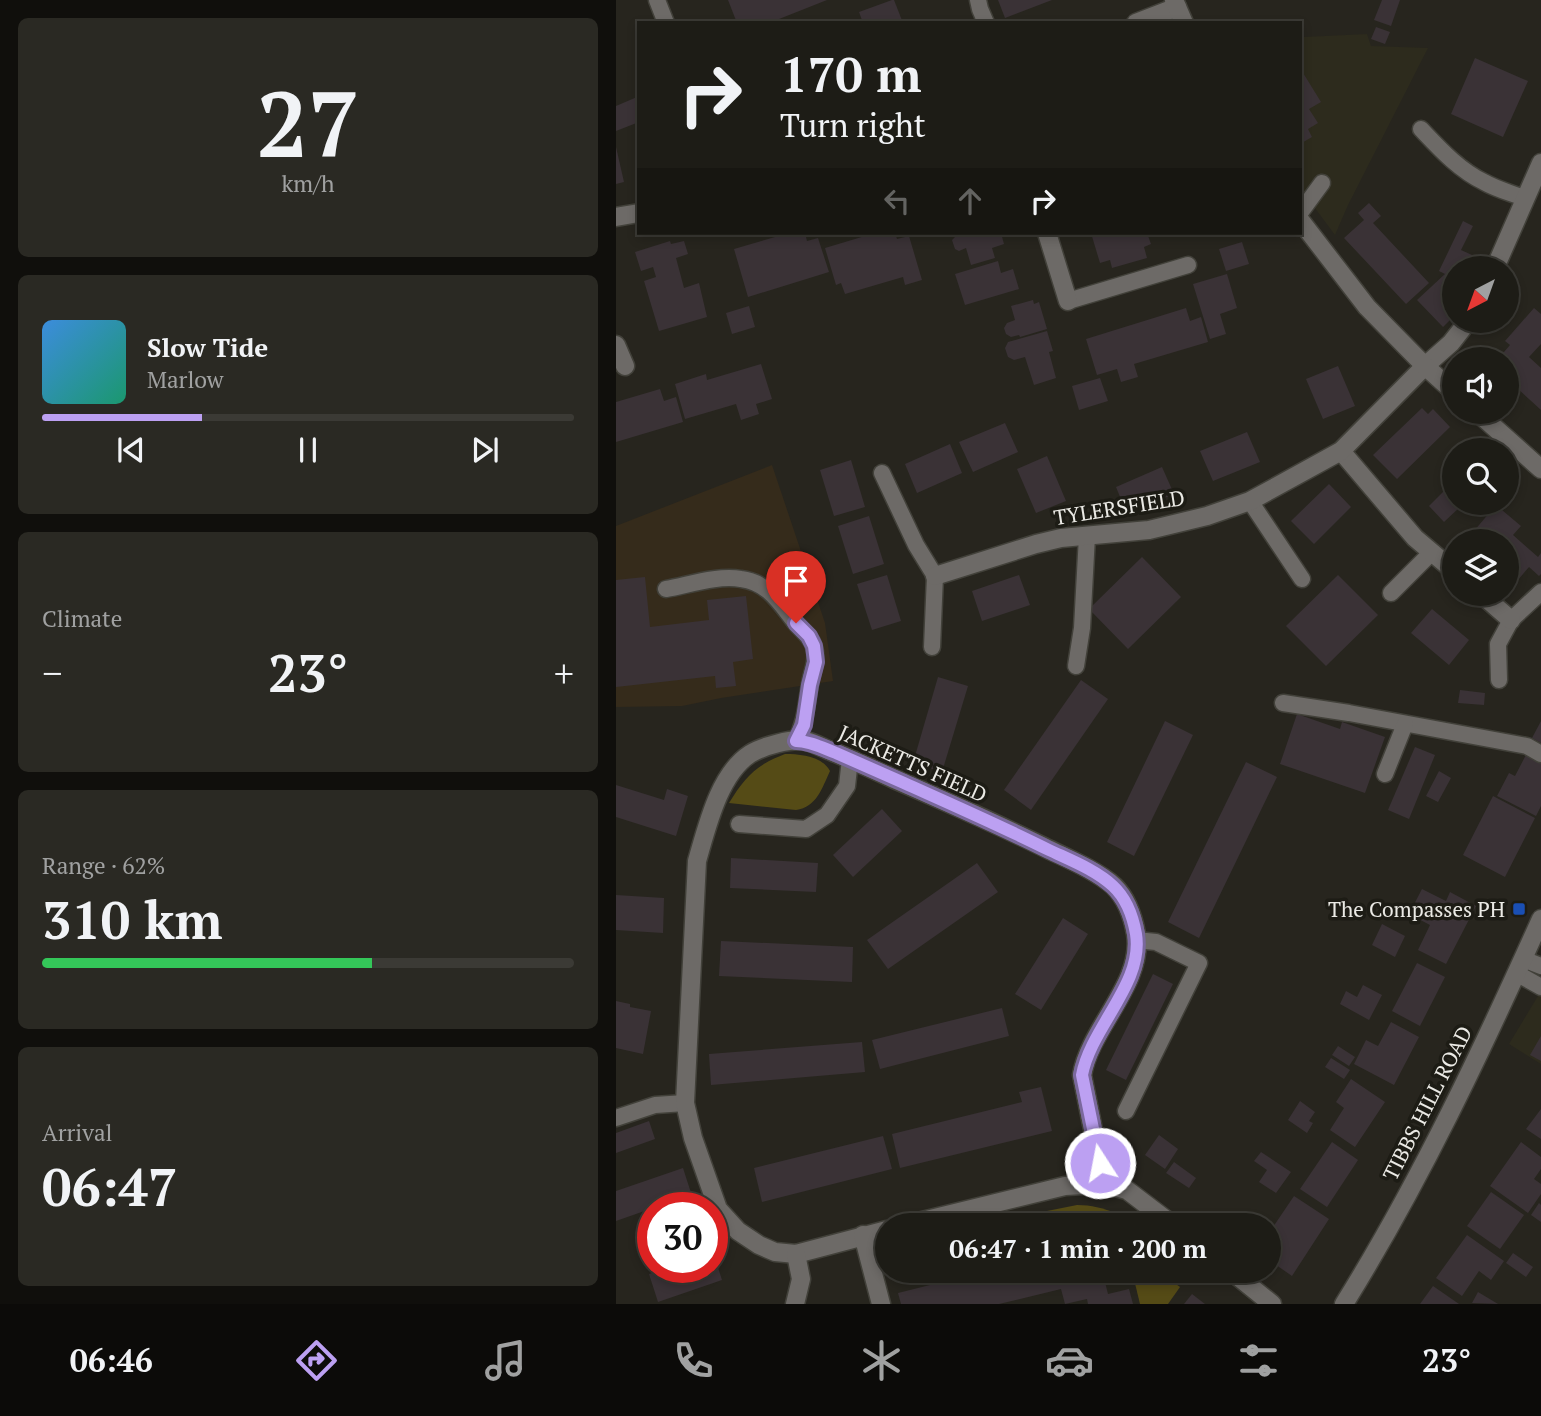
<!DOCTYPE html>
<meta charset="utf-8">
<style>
:root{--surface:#1d1c16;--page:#2a2923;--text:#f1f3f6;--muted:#a0a1a1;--line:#3b3a35;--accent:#bca0f2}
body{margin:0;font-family:"PT Serif",serif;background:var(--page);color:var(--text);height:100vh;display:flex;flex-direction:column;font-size:26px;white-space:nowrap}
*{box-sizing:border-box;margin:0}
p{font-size:23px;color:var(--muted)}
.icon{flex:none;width:38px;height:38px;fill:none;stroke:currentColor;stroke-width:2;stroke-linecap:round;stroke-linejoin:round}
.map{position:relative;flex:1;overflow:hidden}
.sheet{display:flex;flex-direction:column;gap:18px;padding:18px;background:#100f0c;width:616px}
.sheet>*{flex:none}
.banner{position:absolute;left:21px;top:21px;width:665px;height:214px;border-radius:0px;box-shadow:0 4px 10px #0003,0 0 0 2px var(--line);background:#1d1c16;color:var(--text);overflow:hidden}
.needle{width:46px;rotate:221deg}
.fabs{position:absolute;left:826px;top:256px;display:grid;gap:14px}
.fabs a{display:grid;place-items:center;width:77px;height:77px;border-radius:50%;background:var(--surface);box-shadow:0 4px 10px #0003,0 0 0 2px var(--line);font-size:35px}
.speed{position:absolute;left:21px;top:1192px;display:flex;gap:14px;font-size:35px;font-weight:700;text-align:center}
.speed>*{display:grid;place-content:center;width:91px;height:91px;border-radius:50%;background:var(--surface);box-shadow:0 4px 10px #0003,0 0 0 2px var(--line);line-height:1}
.speed .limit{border:10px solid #d22;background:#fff;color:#111}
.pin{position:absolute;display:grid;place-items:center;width:60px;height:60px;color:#fff;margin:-72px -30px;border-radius:50% 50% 50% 0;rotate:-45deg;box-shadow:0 0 7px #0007}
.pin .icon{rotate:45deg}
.me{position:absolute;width:77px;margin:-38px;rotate:349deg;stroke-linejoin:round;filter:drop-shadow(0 0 5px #0008)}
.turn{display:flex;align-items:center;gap:24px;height:147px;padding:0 28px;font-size:32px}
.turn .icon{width:91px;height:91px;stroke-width:2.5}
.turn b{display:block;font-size:49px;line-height:60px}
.lanes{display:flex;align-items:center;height:66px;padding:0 28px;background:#0003;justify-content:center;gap:35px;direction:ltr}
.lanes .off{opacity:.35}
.big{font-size:52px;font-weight:600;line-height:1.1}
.sheet .tile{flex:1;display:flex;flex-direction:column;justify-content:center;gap:10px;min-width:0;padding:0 24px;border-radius:10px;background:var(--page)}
.sheet .dial{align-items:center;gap:0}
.dial b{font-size:91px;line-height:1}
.song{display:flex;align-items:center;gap:21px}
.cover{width:84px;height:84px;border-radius:10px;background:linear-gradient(135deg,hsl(210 70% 55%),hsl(160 70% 35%))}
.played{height:7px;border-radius:4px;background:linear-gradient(90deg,var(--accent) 30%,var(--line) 30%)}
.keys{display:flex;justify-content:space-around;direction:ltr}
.heat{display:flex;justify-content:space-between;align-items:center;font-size:38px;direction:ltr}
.charge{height:10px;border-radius:5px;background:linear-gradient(90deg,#34c759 62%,var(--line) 0)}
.trip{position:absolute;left:259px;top:1213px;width:406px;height:70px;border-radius:35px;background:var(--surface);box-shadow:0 4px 10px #0003,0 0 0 2px var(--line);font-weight:600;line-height:70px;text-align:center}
.tabs{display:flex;height:112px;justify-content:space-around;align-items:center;background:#0c0b09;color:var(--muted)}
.tabs .icon{width:49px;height:49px}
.tabs .selected{color:var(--accent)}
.tabs b{font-size:32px;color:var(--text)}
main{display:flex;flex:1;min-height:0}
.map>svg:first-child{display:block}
.built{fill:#2d2b1d}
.medical{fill:#352b1b}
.green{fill:#554b16}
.building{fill:#3a3236}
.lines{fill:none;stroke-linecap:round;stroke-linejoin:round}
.service-casing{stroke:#42413a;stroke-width:19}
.minor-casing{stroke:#42413a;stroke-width:21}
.tertiary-casing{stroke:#42413a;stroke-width:21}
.service{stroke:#6d6a67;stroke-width:16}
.minor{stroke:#6d6a67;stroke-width:18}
.tertiary{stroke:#6d6a67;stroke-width:18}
.route-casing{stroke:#7a689d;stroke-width:18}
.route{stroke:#bca0f2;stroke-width:12}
.transit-dot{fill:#1a4fb4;stroke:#1d1c15;stroke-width:2.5}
.labels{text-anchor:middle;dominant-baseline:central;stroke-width:7;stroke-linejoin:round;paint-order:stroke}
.street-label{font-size:21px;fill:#ebeae5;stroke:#1d1c15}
.poi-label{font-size:21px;fill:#ebeae5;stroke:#1d1c15;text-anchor:end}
</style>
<main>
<section class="sheet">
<div class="tile dial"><b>27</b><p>km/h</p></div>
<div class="tile">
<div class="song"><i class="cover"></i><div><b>Slow Tide</b><p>Marlow</p></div></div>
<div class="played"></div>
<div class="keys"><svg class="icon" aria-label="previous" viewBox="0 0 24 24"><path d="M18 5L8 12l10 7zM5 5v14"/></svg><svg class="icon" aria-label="pause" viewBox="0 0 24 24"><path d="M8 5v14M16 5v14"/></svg><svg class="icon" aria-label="next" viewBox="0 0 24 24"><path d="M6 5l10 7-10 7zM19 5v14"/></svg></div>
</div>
<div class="tile"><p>Climate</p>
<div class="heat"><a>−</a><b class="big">23°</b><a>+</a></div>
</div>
<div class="tile"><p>Range · 62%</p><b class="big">310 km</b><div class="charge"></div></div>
<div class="tile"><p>Arrival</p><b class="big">06:47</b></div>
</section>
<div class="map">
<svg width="925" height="1304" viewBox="0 0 925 1304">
<rect width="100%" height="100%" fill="#27251e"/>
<g class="built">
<path d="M751,34L755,46L812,48L732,205L719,235L684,188V41L688,37Z"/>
<path d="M925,991V1064L893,1044Z"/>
</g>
<path class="medical" d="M156,465L209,623L217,681L105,698L66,706L0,707V526Z"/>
<g class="green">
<path d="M169,754C184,754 206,756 214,771C206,788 201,807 180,810L113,803C129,777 140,765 169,754Z"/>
<path d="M461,1205C476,1205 486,1208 500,1213L493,1225H434L431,1211Z"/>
<path d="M516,1271H542L564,1287L552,1304H524Z"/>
</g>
<g class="building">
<path d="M112,0H211L153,23H121Z"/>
<path d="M276,0H278L287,23H247L243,12Z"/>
<path d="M382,0H436L389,18Z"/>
<path d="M766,0H784L775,26L758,20Z"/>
<path d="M760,27L774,32L769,44L755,39Z"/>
<path d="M859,58L912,81L887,137L835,114Z"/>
<path d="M684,68L705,102L693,109L702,123L692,129L696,137L684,144Z"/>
<path d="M21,97L23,122L0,131V106Z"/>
<path d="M0,147L8,182L0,184Z"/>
<path d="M753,203L765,216L757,223L813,283L790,304L728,238L748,220L742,213Z"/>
<path d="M847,221L857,226L845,250L856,255L850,268H838V284L835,287L838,290V316L827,327L801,300L829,274L823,271Z"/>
<path d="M173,233H189L191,241L202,238L213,272L132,297L118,249Z"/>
<path d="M259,233H279L281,239L293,236L306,280L289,285L287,277L229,294L225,283L220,285L209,248Z"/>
<path d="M346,233H385L388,244L376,248L379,258L355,265L350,248L343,251L339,249L336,240L339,237L346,235Z"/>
<path d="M475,233H531L535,244L528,247L531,258L496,268L494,260L484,263Z"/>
<path d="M54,241L55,244L68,241L72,254L60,258L68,288L83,283L91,317L43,331L28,281L40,277L37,267L25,271L19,252Z"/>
<path d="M626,242L633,264L610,271L603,249Z"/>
<path d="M382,261L385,273L397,269L403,289L349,305L339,274Z"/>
<path d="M611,274L621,308L604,314L610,334L594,339L577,284Z"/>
<path d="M417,300L418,304L423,302L431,329L404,337L403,335L395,337L390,334L388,328L391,323L399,320L395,306Z"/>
<path d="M133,306L139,327L116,334L110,313Z"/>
<path d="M570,308L574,321L585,317L592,342L518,364L522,377L505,382L501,369L481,375L470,339Z"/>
<path d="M918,308L925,314V344L913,357L925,368V410L891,379V359H882L894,345L889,341Z"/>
<path d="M431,331L437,351L433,352L440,378L418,385L409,357L398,360L392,357L389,348L392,342Z"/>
<path d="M145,364L156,399L140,404L143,414L125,420L120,404L69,419L59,384L90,374L91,380Z"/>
<path d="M722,366L739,406L707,419L690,379Z"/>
<path d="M484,378L492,401L463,410L456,386Z"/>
<path d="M44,389L48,401L60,397L67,422L0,442V402Z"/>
<path d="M806,408L812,414L817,409L834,427L781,479L757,455Z"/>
<path d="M389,423L402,452L357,472L343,442Z"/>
<path d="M631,432L644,462L597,481L584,451Z"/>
<path d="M334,444L346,473L301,493L289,464Z"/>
<path d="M431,456L450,501L420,513L401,469Z"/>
<path d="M235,460L249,507L218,516L204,470Z"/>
<path d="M546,467L558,494L511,514L500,487Z"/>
<path d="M713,484L735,507L698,544L675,521Z"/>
<path d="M828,491L844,507L828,522L813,506Z"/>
<path d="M880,505L905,526L897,535L922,557L925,553V574L923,576L913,567L901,581L891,572V541H855L852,538Z"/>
<path d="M253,516L268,564L237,574L222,526Z"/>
<path d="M526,557L565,597L512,649L473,609Z"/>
<path d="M271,575L285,621L256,630L241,584Z"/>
<path d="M403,575L414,605L366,621L356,591Z"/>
<path d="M722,575L762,615L710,666L670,626Z"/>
<path d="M29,577L34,627L93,620L91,600L130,596L137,659L117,662L120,686L100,688L99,676L0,687V580Z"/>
<path d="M816,609L853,640L833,665L795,633Z"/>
<path d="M322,677L352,686L326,772L297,763Z"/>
<path d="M465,680L492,699L415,810L388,790Z"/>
<path d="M844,690L869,693L868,705L842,703Z"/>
<path d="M681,714L724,729L726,722L769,737L749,793L664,764Z"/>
<path d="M549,721L577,735L518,856L491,842Z"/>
<path d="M925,721V743L916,738Z"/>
<path d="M799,747L819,755L793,819L772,810Z"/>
<path d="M912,751L925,758V806L920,816L881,796L893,773L899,776Z"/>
<path d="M630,762L661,777L583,938L552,922Z"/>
<path d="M823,771L835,778L822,802L810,796Z"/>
<path d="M0,785L48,800L51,789L72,796L60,836L0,817Z"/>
<path d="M877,796L919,818L889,877L847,855Z"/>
<path d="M266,809L286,831L237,877L217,855Z"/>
<path d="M115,858L202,863L200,892L114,888Z"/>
<path d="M361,863L382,892L272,969L251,940Z"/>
<path d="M806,889L830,901L834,892L860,906L830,964L802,950L814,925L793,914Z"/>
<path d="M0,895L48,898L47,933L0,930Z"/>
<path d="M447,918L472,934L425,1010L399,994Z"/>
<path d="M766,924L789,936L779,957L756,945Z"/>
<path d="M105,941L237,947L236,982L103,976Z"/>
<path d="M801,963L829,977L804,1026L776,1011Z"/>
<path d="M537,974L557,984L510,1080L490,1070Z"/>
<path d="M747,985L766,995L753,1020L724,1004L730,991L741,997Z"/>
<path d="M0,1001L14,1004V1007L35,1011L27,1054L0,1048Z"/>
<path d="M386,1008L393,1036L264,1069L256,1040Z"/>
<path d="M775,1022L803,1037L778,1085L738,1064L750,1040L762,1046Z"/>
<path d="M925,1036V1061L914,1055Z"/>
<path d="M246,1042L249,1072L95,1085L93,1054Z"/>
<path d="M722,1046L739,1057L733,1066L716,1055Z"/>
<path d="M715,1058L734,1070L728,1079L709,1067Z"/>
<path d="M735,1079L769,1102L739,1147L714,1130L728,1108L720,1102Z"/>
<path d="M425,1087L436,1131L284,1168L276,1134L406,1102L403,1092Z"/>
<path d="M684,1101L699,1112L693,1121L697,1123L691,1133L672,1120Z"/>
<path d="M925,1109V1139L910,1129Z"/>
<path d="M33,1121L39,1139L0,1153V1133Z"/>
<path d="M543,1135L562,1149L549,1169L529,1155Z"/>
<path d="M267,1136L276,1169L146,1202L138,1168Z"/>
<path d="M716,1142L742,1160L711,1207L684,1189Z"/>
<path d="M905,1142L925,1157V1169L918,1179L925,1184V1194L912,1213L874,1186Z"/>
<path d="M645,1152L675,1172L660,1193L643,1182L651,1170L638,1161Z"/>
<path d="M558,1162L580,1178L573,1188L550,1173Z"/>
<path d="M67,1168L76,1196L37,1208L0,1221V1191Z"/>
<path d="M875,1192L908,1215L884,1249L851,1226Z"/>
<path d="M678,1196L713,1219L676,1276L653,1260V1252L658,1245L653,1242V1233Z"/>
<path d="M923,1203L925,1205V1222L915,1215Z"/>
<path d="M851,1235L888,1261L875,1280L863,1271L846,1296L820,1278Z"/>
<path d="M97,1252L106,1280L42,1302L33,1274L53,1267H96Z"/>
<path d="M897,1253L917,1267L910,1277L890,1263Z"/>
<path d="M374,1270H464L467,1283L488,1278L492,1294L513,1289L517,1304H472L471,1299L449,1304L445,1289L383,1304H285L282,1293Z"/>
<path d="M817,1286L843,1304H804Z"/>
<path d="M862,1292L882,1304L856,1303Z"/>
<path d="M576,1294L589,1304H568Z"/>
</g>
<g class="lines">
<defs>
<g id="service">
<path d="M41,0L50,23"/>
<path d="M362,0L364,9L370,23"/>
<path d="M805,129C824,149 843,170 868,182C880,189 895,193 908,198"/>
<path d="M684,213L706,183"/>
<path d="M452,301L572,265"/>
<path d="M266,473L300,545L319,576L316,647"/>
<path d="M634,501L686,579"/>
<path d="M50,589C73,585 101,575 125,579C151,582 163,602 178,621C185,630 195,636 198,647C202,661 196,670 194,684C190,707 190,720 180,741"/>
<path d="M775,593L816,552"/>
<path d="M460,666L466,628L471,536"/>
<path d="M883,680L882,644L895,620L925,592"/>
<path d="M667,703L733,713L911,746L925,754"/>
<path d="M769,774L789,724"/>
<path d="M123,824L190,829L211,815L231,786L234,759"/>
<path d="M907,959L925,966"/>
<path d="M900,973L925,987"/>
<path d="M510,1111L583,963L540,942L520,940"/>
<path d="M0,1118L39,1105L69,1103"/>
</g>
<g id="minor">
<path d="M520,23L561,7"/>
<path d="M0,217L23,213"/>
<path d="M431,233L452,301"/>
<path d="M879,268L925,163"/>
<path d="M0,345L9,366"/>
<path d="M725,451L799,538L838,571"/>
<path d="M319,576L420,544L445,538L533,530L591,516L634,501L725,451L809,366L835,343L853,320"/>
<path d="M864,593L895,620"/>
<path d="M290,1225L449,1186L488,1184L511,1190L557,1225"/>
<path d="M271,1230L180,1254L159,1252L143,1245L122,1231L102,1209L77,1138L69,1103L81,861C91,827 103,774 134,754C147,746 176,738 190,741C199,743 207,748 215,751C236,760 257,769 278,779C329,801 379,823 428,847C450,858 480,870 498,886C510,898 517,917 520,934C528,983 474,1027 466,1075L488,1184"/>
<path d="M247,1235L265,1304"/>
<path d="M614,1270L656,1304"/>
<path d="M179,1304L185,1279L180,1254"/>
</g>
<g id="tertiary">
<path d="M558,0L568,23"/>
<path d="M684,220L751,307L809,366L838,392"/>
<path d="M860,411L925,469"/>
<path d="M728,1304C804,1182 866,1050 925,919"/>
</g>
</defs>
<use href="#service" class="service-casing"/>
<use href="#minor" class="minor-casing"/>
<use href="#tertiary" class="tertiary-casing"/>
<use href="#service" class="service"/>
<use href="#minor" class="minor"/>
<use href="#tertiary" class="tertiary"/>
</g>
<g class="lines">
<defs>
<path id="route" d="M180,623L193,636L198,646L200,662L194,685L188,725L180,741C194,741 207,748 220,753C243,763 265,773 288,783C337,805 385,826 433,850C454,860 480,870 497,886C510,898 517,917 520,934C528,983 475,1027 466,1075L484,1163"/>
</defs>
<use href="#route" class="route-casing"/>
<use href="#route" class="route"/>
</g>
<rect class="transit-dot" x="896" y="902" width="14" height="14" rx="3.5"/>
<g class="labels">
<g class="street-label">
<text transform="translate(503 507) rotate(-9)">TYLERSFIELD</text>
<text transform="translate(297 763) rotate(24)">JACKETTS FIELD</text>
<text transform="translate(811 1103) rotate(-63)">TIBBS HILL ROAD</text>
</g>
<g class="poi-label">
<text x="889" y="909">The Compasses PH</text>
</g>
</g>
</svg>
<div class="fabs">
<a><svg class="needle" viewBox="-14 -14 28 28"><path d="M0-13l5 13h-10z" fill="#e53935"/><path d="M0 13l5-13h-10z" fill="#a0a1a1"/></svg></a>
<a><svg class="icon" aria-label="sound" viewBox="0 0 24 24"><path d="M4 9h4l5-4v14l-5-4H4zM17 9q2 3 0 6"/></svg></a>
<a><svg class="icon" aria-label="search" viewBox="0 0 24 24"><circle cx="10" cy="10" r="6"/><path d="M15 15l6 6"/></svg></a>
<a><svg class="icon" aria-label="layers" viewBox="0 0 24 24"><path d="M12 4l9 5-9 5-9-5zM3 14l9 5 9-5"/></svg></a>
</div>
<div class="speed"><div class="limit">30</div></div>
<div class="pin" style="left:180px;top:623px;background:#d93025"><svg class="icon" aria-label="arrive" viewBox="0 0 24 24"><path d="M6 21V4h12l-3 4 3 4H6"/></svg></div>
<svg class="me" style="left:484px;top:1163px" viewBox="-20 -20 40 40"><circle r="17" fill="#bca0f2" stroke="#fff" stroke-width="3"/><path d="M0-11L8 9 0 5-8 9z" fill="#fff"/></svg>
<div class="trip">06:47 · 1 min · 200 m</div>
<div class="banner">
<div class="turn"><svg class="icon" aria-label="right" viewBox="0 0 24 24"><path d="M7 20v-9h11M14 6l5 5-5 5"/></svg><div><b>170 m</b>Turn right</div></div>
<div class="lanes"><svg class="icon off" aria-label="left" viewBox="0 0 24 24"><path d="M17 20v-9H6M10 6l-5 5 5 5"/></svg><svg class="icon off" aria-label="ahead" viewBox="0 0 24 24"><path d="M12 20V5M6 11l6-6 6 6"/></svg><svg class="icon" aria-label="right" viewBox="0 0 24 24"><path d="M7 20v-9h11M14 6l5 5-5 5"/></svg></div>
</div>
</div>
</main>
<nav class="tabs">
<b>06:46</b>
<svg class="icon selected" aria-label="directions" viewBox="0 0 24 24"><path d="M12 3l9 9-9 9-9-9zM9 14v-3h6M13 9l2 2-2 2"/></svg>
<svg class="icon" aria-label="music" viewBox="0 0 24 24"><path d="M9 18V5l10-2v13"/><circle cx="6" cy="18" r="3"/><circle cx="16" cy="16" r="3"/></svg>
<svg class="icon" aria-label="phone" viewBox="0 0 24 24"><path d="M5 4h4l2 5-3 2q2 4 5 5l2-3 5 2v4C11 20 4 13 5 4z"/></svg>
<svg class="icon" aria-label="climate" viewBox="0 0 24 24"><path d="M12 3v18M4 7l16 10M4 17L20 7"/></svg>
<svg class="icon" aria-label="car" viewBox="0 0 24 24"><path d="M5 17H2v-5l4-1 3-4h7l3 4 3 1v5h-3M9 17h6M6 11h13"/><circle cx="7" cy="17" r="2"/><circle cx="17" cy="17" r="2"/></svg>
<svg class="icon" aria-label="filters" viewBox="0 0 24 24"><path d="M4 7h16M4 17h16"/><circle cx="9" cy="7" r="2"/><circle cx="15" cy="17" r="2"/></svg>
<b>23°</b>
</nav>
